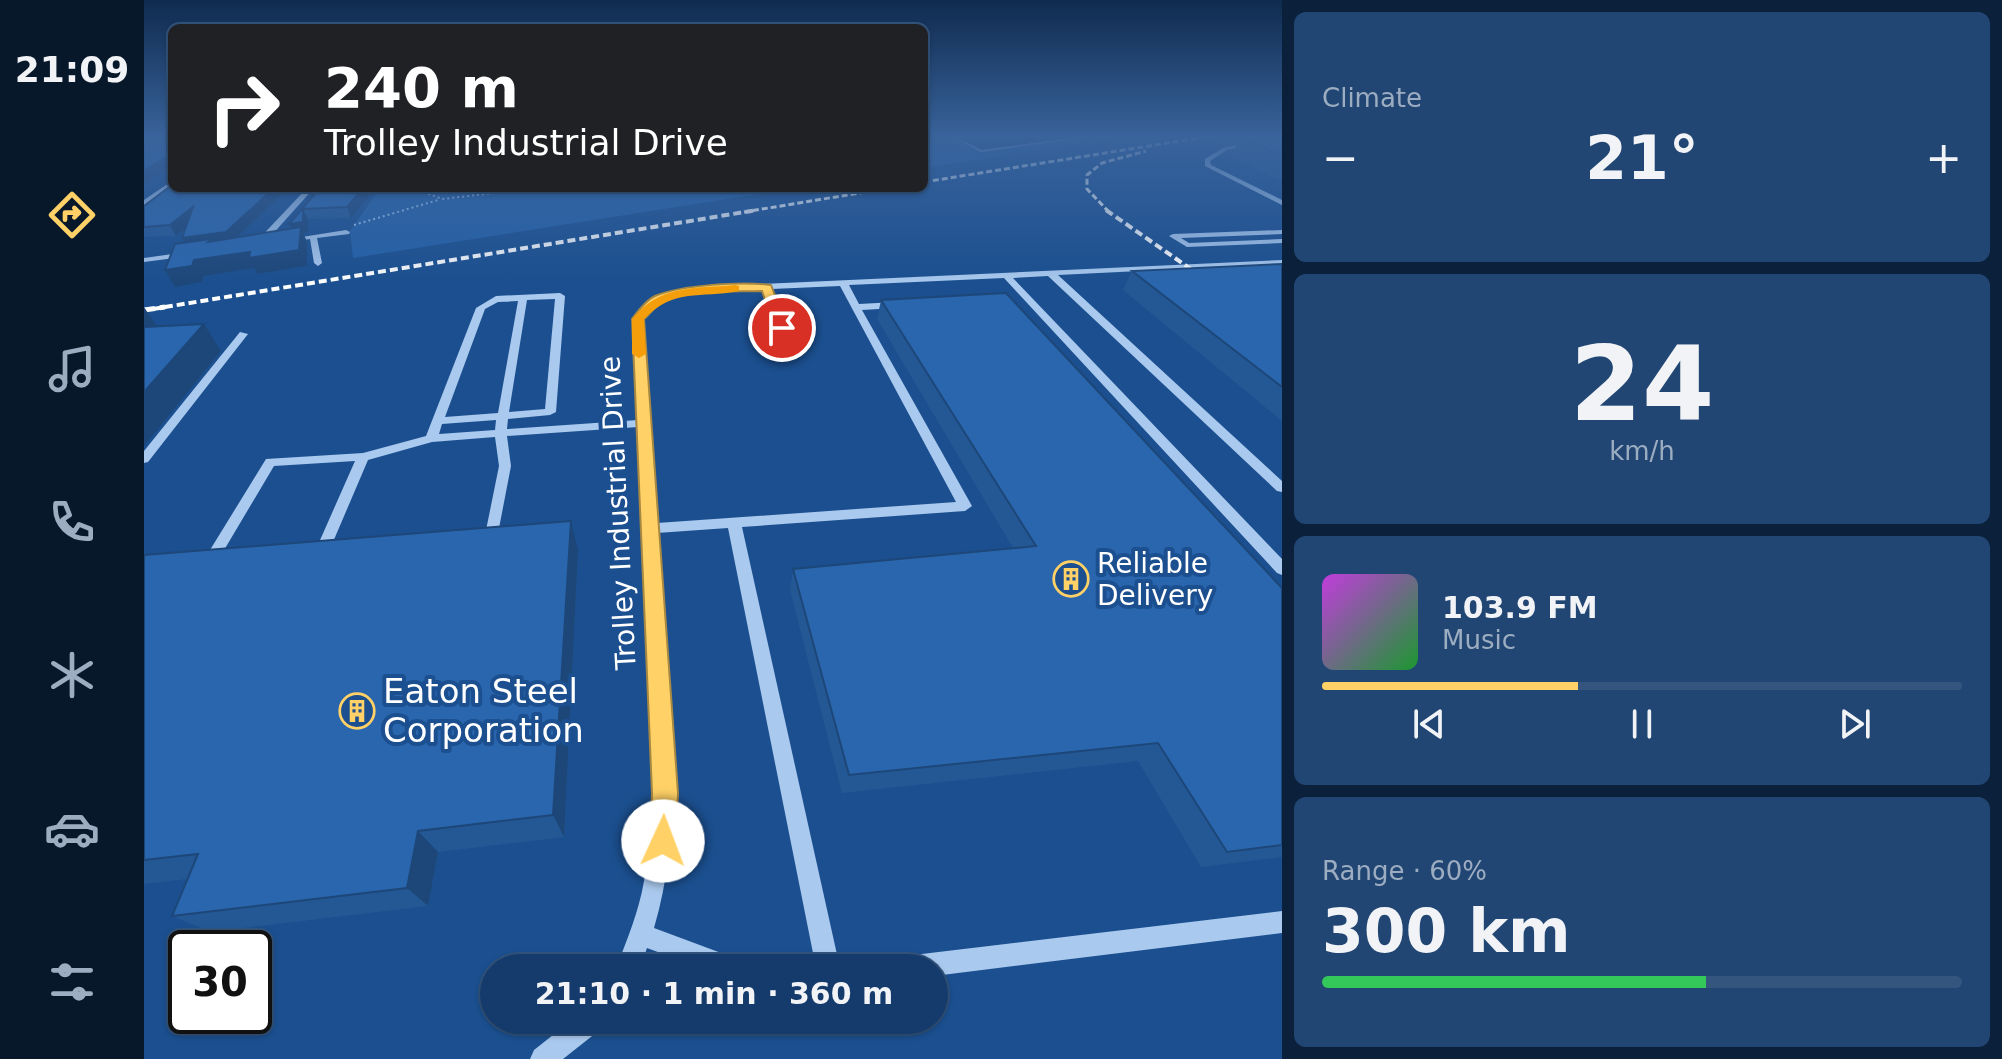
<!DOCTYPE html>
<meta charset="utf-8">
<style>
:root{--surface:#143b6b;--page:#214673;--text:#f1f3f6;--muted:#9dadc1;--line:#33557e;--accent:#ffd166}
body{margin:0;font-family:"DejaVu Sans",sans-serif;background:var(--page);color:var(--text);height:100vh;display:flex;flex-direction:column;font-size:30px;white-space:nowrap}
*{box-sizing:border-box;margin:0}
p{font-size:26px;color:var(--muted)}
.icon{flex:none;width:44px;height:44px;fill:none;stroke:currentColor;stroke-width:2;stroke-linecap:round;stroke-linejoin:round}
.map{position:relative;flex:1;overflow:hidden}
.sheet{display:flex;flex-direction:column;gap:12px;padding:12px;background:#0b203b;width:720px}
.sheet>*{flex:none}
.top-card{position:absolute;left:24px;top:24px;width:760px;height:168px;border-radius:12px;box-shadow:0 2px 6px #0004,0 0 0 2px var(--line);background:#202124;color:#fff;overflow:hidden}
.speed{position:absolute;left:24px;top:930px;display:flex;gap:16px;font-size:40px;font-weight:700;text-align:center}
.speed>*{display:grid;place-content:center;width:104px;height:104px;border-radius:50%;background:var(--surface);box-shadow:0 2px 6px #0004,0 0 0 2px var(--line);line-height:1}
.speed .limit{border:4px solid #111;border-radius:12px;background:#fff;color:#111}
.pin{position:absolute;display:grid;place-items:center;width:68px;height:68px;color:#fff;margin:-34px;border:4px solid #fff;border-radius:50%;box-shadow:0 2px 8px #0007}
.me{position:absolute;width:88px;margin:-44px;rotate:2deg;stroke-linejoin:round;filter:drop-shadow(0 0 6px #0008)}
.turn{display:flex;align-items:center;gap:28px;height:168px;padding:0 24px;font-size:36px}
.turn .icon{width:104px;height:104px;stroke-width:2.5}
.turn b{display:block;font-size:56px;line-height:68px}
.big{font-size:60px;font-weight:600;line-height:1.1}
.sheet .card{flex:1;display:flex;flex-direction:column;justify-content:center;gap:12px;min-width:0;padding:0 28px;border-radius:12px;background:var(--page)}
.sheet .dial{align-items:center;gap:0}
.dial b{font-size:104px;line-height:1}
.song{display:flex;align-items:center;gap:24px}
.cover{width:96px;height:96px;border-radius:12px;background:linear-gradient(135deg,hsl(290 70% 55%),hsl(130 70% 35%))}
.played{height:8px;border-radius:4px;background:linear-gradient(90deg,var(--accent) 40%,var(--line) 40%)}
.keys{display:flex;justify-content:space-around;direction:ltr}
.heat{display:flex;justify-content:space-between;align-items:center;font-size:44px;direction:ltr}
.charge{height:12px;border-radius:6px;background:linear-gradient(90deg,#34c759 60%,var(--line) 0)}
.trip{position:absolute;left:336px;top:954px;width:468px;height:80px;border-radius:40px;background:var(--surface);box-shadow:0 2px 6px #0004,0 0 0 2px var(--line);font-weight:600;line-height:80px;text-align:center}
main{display:flex;flex:1;min-height:0}
.tab-bar{display:flex;flex-direction:column;width:144px;justify-content:space-around;align-items:center;background:#08182b;color:var(--muted)}
.tab-bar .icon{width:56px;height:56px}
.tab-bar .active{color:var(--accent)}
.tab-bar b{font-size:36px;color:var(--text)}
.map>svg:first-child{display:block}
.green{fill:#2461a8}
.water{fill:#123a6d;stroke:#9cc4f0;stroke-width:2}
.lines{fill:none;stroke-linecap:round;stroke-linejoin:round}
.path{stroke:#a9c9ee;stroke-width:2;stroke-dasharray:2 3;stroke-linecap:butt}
.minor{fill:#a9c9ee;fill-rule:evenodd}
.rail-far2{stroke:#fff;stroke-width:3;stroke-dasharray:6 3;stroke-linecap:butt}
.rail-far1{stroke:#fff;stroke-width:4;stroke-dasharray:8 4;stroke-linecap:butt}
.rail{stroke:#fff;stroke-width:5;stroke-dasharray:11 5;stroke-linecap:butt}
.wall{fill:#245895}
.shaded-wall{fill:#1d4779}
.building{fill:#2a66ad;stroke:#1d4779;stroke-width:2}
.route{fill:#ffd166;stroke:#a68842;stroke-width:2}
.slow{fill:#f59e0b}
.labels{text-anchor:middle;dominant-baseline:central;stroke-width:8;stroke-linejoin:round;paint-order:stroke}
.street-label{font-size:28px;fill:#fff;stroke:#1b4f8f}
.poi-label{font-size:28px;fill:#fff;stroke:#1b4f8f;text-anchor:start}
.near-poi-label{font-size:34px;fill:#fff;stroke:#1b4f8f;text-anchor:start}
</style>
<main>
<nav class="tab-bar">
<b>21:09</b>
<svg class="icon active" aria-label="directions" viewBox="0 0 24 24"><path d="M12 3l9 9-9 9-9-9zM9 14v-3h6M13 9l2 2-2 2"/></svg>
<svg class="icon" aria-label="music" viewBox="0 0 24 24"><path d="M9 18V5l10-2v13"/><circle cx="6" cy="18" r="3"/><circle cx="16" cy="16" r="3"/></svg>
<svg class="icon" aria-label="phone" viewBox="0 0 24 24"><path d="M5 4h4l2 5-3 2q2 4 5 5l2-3 5 2v4C11 20 4 13 5 4z"/></svg>
<svg class="icon" aria-label="climate" viewBox="0 0 24 24"><path d="M12 3v18M4 7l16 10M4 17L20 7"/></svg>
<svg class="icon" aria-label="car" viewBox="0 0 24 24"><path d="M5 17H2v-5l4-1 3-4h7l3 4 3 1v5h-3M9 17h6M6 11h13"/><circle cx="7" cy="17" r="2"/><circle cx="17" cy="17" r="2"/></svg>
<svg class="icon" aria-label="filters" viewBox="0 0 24 24"><path d="M4 7h16M4 17h16"/><circle cx="9" cy="7" r="2"/><circle cx="15" cy="17" r="2"/></svg>
</nav>
<div class="map">
<svg width="1138" height="1059" viewBox="0 0 1138 1059">
<rect width="100%" height="100%" fill="#1b4f8f"/>
<g class="green">
<path d="M780,136H987L780,168Z"/>
<path d="M236,188H653L209,258L206,231Z"/>
</g>
<path class="water" d="M809,136H948L837,151Z"/>
<g class="lines">
<g class="path">
<path d="M279,188L278,191L298,199L394,188"/>
<path d="M210,225L294,200"/>
</g>
<g class="minor">
<path d="M1133,136H1138V138L1083,150L1066,161L1067,165L1138,200V205L1061,166V159L1079,148Z"/>
<path d="M28,181V186L0,205V200Z"/>
<path d="M163,188H170L118,246H112V242Z"/>
<path d="M202,230L206,232L205,234L173,238L178,263L174,266L170,263L166,239L143,242L139,240Z"/>
<path d="M1138,230V234L1037,238L1045,243L1138,239V243L1043,247L1025,236L1029,234Z"/>
<path d="M43,252H46V256L0,262V258Z"/>
<path d="M1138,260V264L914,275L1138,481V492L1133,491L904,276L869,278L1138,559V575L1133,573L860,278L705,285L715,304L752,302L757,305L752,308L718,310L828,506L821,511L598,527L696,968H672L584,528L513,533C517,579 520,626 523,673C529,759 535,844 510,928L596,960L600,968H557L503,948L496,968H472C483,940 495,911 500,881C515,803 509,724 505,645C501,572 498,500 494,427L363,436L367,466L351,549H341L339,545L355,466L351,437L288,442L224,460L183,556L181,560H171L169,556L211,461L130,466L70,567H60L58,563L122,459L219,453L282,436L332,308L352,296L416,293L421,296L412,412L406,415L364,419L363,429L494,420L488,324C501,296 528,292 556,287ZM696,286L812,502L513,523L498,324C515,285 583,291 620,290L633,328L638,331L643,328L628,289ZM411,299L401,409L365,412L383,300ZM374,301L354,413L301,417L341,309L354,302ZM352,420L351,430L295,434L298,424Z"/>
<path d="M96,332L104,334L4,462L0,463V451Z"/>
<path d="M1138,911V933L790,976V968H749L753,960L761,956Z"/>
<path d="M428,1020H460L457,1029L419,1059H386L390,1050Z"/>
</g>
<g class="rail-far2">
<path d="M780,182L1067,136"/>
<path d="M600,212L746,188"/>
<path d="M965,212L943,189V175L958,163L1002,151"/>
</g>
<g class="rail-far1">
<path d="M962,210L1064,281"/>
<path d="M9,309L613,210"/>
</g>
<path class="rail" d="M0,310L21,307"/>
</g>
<g class="wall">
<path d="M1138,136V181L1086,157L1097,138Z"/>
<path d="M28,188H145L93,238L147,229L145,224L176,188H232L207,218L164,219V232L159,233L163,242V266L113,274L110,268L60,276L58,282L31,287L41,243L38,238L42,228L32,236L0,237V206Z"/>
<path d="M1138,264V421L979,290L988,271Z"/>
<path d="M737,300L1138,588V857L1057,867L994,761L698,793L646,590L649,569L869,548L733,319Z"/>
<path d="M434,550L420,837L294,852L284,906L67,932L28,916L43,879L0,884V555Z"/>
</g>
<g class="shaded-wall">
<path d="M0,136H26L28,138L0,141Z"/>
<path d="M28,153V165L0,184V171Z"/>
<path d="M130,188H145L88,242L150,234L145,224L159,209L164,219V232L159,233L163,242V266L113,274L110,268L60,276L58,282L31,287L21,270L44,249L38,238Z"/>
<path d="M219,188H232L207,218L203,207Z"/>
<path d="M49,207L55,217L32,236L26,225Z"/>
<path d="M0,307L14,328L0,343Z"/>
<path d="M60,324L77,351L0,446V392Z"/>
<path d="M427,521L434,550L420,837L409,815Z"/>
<path d="M274,831L294,852L284,906L263,888Z"/>
</g>
<g class="building">
<path d="M26,136H28V153L0,171V141L24,139Z"/>
<path d="M1103,136H1138V155L1097,138Z"/>
<path d="M28,185V188H130L82,232L38,238L49,207L26,225L0,227V206Z"/>
<path d="M176,188H219L203,207L159,209V222L145,224Z"/>
<path d="M157,227L155,250L105,258L106,252L50,260L48,266L21,270L31,244L67,239L64,242Z"/>
<path d="M1138,264V387L988,271Z"/>
<path d="M862,293L1138,588V845L1083,852L1014,743L705,775L649,569L892,546L737,300Z"/>
<path d="M60,324L0,392V327Z"/>
<path d="M427,521L409,815L274,831L263,888L28,916L54,854L0,860V555Z"/>
</g>
<linearGradient id="sky" x2="0" y2="1"><stop stop-color="#0f2b4f"/><stop offset="0.48" stop-color="#39639b"/><stop offset="1" stop-color="#39639b" stop-opacity="0"/></linearGradient>
<rect width="1138" height="284" fill="url(#sky)"/>
<path class="route" d="M627,285L644,328L642,331L631,328L618,291C590,292 543,289 518,302C512,305 506,314 500,319L534,793L532,841L528,850L519,854L510,850L506,841L508,793L488,319C494,311 502,300 511,296C537,285 598,281 627,285Z"/>
<path class="slow" d="M591,285L595,286V291C555,299 531,287 500,319L502,354L495,358L488,354V319C517,284 549,289 591,285Z"/>
<defs>
<symbol id="building-ring" viewBox="-11 -11 22 22"><circle r="9.5" fill="#1b4f8f" stroke="#ffd166" stroke-width="1.5"/><path d="M-4-6H4V6H1V3H-1V6H-4ZM-2.5-4.3h1.7v1.8h-1.7ZM.8-4.3h1.7v1.8H.8ZM-2.5-1h1.7V.8h-1.7ZM.8-1h1.7V.8H.8Z" fill="#ffd166"/></symbol>
</defs>
<g fill-rule="evenodd">
<use href="#building-ring" x="907" y="559" width="40" height="40"/>
<use href="#building-ring" x="193" y="691" width="40" height="40"/>
</g>
<g class="labels">
<g class="street-label">
<text transform="translate(474 513) rotate(-93)">Trolley Industrial Drive</text>
</g>
<g class="poi-label">
<text x="953" y="563">Reliable<tspan x="953" dy="32">Delivery</tspan></text>
</g>
<g class="near-poi-label">
<text x="239" y="691">Eaton Steel<tspan x="239" dy="39">Corporation</tspan></text>
</g>
</g>
</svg>
<div class="speed"><div class="limit">30</div></div>
<div class="pin" style="left:638px;top:328px;background:#d93025"><svg class="icon" aria-label="arrive" viewBox="0 0 24 24"><path d="M6 21V4h12l-3 4 3 4H6"/></svg></div>
<svg class="me" style="left:519px;top:841px" viewBox="-20 -20 40 40"><circle r="19" fill="#fff"/><path d="M0-13L10 11 0 6-10 11z" fill="#ffd166"/></svg>
<div class="trip">21:10 · 1 min · 360 m</div>
<div class="top-card">
<div class="turn"><svg class="icon" aria-label="right" viewBox="0 0 24 24"><path d="M7 20v-9h11M14 6l5 5-5 5"/></svg><div><b>240 m</b>Trolley Industrial Drive</div></div>
</div>
</div>
<section class="sheet">
<div class="card"><p>Climate</p>
<div class="heat"><a>−</a><b class="big">21°</b><a>+</a></div>
</div>
<div class="card dial"><b>24</b><p>km/h</p></div>
<div class="card">
<div class="song"><i class="cover"></i><div><b>103.9 FM</b><p>Music</p></div></div>
<div class="played"></div>
<div class="keys"><svg class="icon" aria-label="previous" viewBox="0 0 24 24"><path d="M18 5L8 12l10 7zM5 5v14"/></svg><svg class="icon" aria-label="pause" viewBox="0 0 24 24"><path d="M8 5v14M16 5v14"/></svg><svg class="icon" aria-label="next" viewBox="0 0 24 24"><path d="M6 5l10 7-10 7zM19 5v14"/></svg></div>
</div>
<div class="card"><p>Range · 60%</p><b class="big">300 km</b><div class="charge"></div></div>
</section>
</main>
